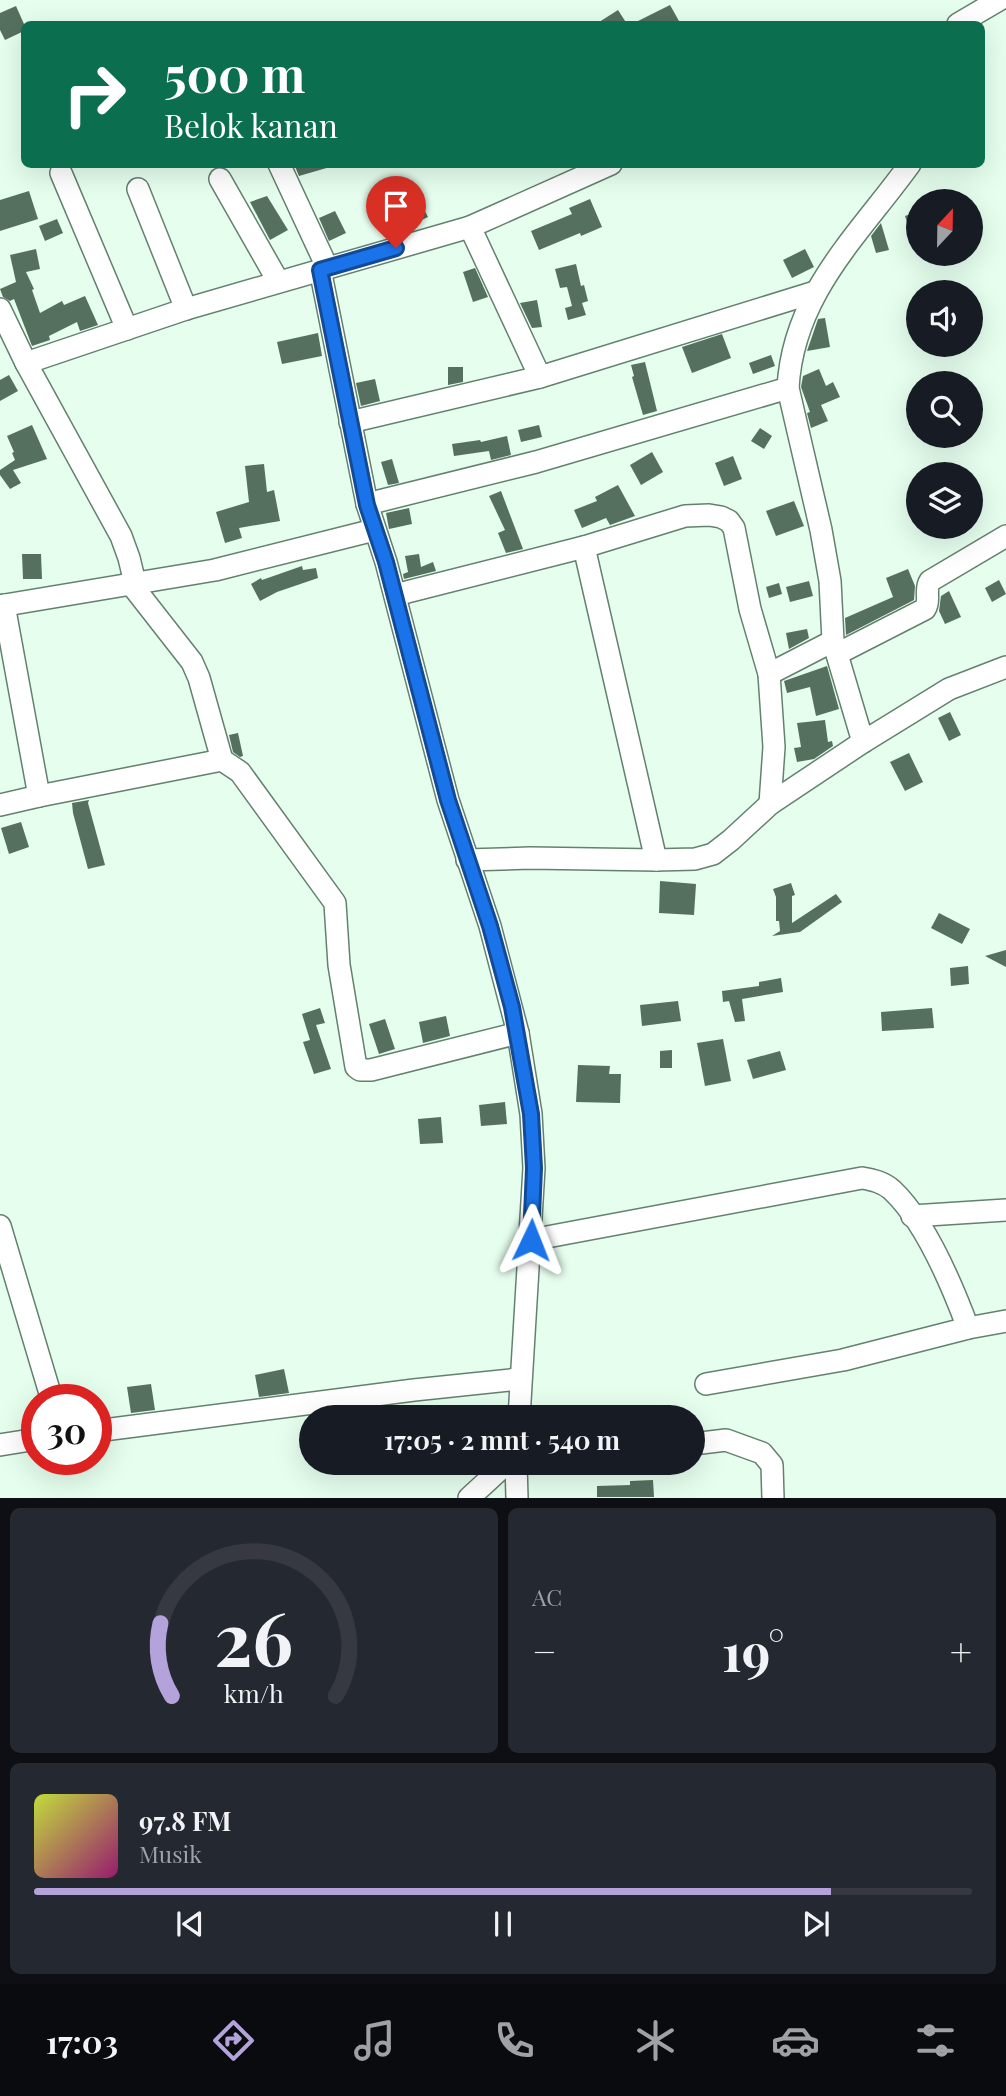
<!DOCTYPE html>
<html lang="id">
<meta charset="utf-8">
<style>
:root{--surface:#171b24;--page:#242831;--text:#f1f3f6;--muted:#9ea1a6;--line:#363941;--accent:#b4a2da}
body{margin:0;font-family:"Playfair Display",serif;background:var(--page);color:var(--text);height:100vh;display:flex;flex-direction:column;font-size:26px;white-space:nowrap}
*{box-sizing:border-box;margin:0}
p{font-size:23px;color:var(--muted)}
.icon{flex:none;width:38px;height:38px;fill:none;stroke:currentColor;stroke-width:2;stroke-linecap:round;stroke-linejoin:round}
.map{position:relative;height:1498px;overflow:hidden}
.drawer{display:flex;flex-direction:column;gap:10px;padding:10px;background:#0d0f14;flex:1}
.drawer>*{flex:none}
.hud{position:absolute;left:21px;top:21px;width:964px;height:147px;border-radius:10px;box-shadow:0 7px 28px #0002;background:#0b6e4f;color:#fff;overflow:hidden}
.needle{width:46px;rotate:22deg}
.controls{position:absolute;left:906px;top:189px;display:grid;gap:14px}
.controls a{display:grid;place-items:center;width:77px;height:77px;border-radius:50%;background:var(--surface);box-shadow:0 7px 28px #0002;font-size:35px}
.speed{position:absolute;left:21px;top:1384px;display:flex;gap:14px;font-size:35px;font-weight:700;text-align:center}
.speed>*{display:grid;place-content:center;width:91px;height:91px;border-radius:50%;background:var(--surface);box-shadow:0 7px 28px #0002;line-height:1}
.speed .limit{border:10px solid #d22;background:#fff;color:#111}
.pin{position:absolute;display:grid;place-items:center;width:60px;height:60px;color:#fff;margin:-72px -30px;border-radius:50% 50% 50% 0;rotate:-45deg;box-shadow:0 0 7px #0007}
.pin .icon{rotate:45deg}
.me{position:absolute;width:77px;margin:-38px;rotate:2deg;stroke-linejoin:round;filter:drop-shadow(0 0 5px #0008)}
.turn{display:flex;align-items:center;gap:24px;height:147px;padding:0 28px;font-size:32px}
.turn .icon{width:91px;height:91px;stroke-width:2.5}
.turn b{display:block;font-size:49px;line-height:60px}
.big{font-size:52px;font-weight:700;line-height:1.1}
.drawer .widget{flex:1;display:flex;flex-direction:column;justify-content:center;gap:10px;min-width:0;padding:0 24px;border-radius:10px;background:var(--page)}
.drawer .dial{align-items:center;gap:0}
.dial svg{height:182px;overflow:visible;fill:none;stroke:var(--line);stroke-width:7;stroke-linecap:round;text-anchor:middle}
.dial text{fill:var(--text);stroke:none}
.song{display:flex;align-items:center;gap:21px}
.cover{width:84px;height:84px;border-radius:10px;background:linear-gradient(135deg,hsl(70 70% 55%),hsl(320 70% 35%))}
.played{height:7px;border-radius:4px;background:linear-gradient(90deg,var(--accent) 85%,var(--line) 85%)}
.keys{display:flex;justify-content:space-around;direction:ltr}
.heat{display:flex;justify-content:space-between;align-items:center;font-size:38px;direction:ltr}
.drawer .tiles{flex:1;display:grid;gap:10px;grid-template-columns:1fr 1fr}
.widget:last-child{grid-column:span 2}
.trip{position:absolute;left:299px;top:1405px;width:406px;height:70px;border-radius:35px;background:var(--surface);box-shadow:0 7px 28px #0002;font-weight:700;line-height:70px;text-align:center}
.dock{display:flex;height:112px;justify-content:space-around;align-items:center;background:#090b0e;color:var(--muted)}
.dock .icon{width:49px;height:49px}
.dock .current{color:var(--accent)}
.dock b{font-size:32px;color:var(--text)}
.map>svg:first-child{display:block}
.building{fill:#55705f}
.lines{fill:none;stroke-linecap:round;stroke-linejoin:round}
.minor-casing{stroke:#64806e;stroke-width:24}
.minor{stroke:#fff;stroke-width:21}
.route-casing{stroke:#114b97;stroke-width:18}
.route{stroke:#1a73e8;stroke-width:12}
</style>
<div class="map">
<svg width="1006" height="1498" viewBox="0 0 1006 1498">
<rect width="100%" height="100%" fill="#e5feee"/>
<g class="building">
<path d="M670,5L679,21L673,24H632Z"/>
<path d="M16,6L24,24V31L5,40L0,30V13Z"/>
<path d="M618,10L627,24H596Z"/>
<path d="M294,164H329L330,167L299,176Z"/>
<path d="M29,191L38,219L0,231V200Z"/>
<path d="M416,194L428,217L409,226L397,203Z"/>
<path d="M267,196L288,230L270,240L250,202Z"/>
<path d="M590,199L602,227L581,236L580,233L539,250L531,231L572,214L569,208Z"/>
<path d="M335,211L346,233L329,241L319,218Z"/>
<path d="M919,211V250H917L905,216Z"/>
<path d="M57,219L63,233L45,241L39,226Z"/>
<path d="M881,223L889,250L876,253L871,236Z"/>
<path d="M36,249L40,269L26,272L34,289L32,290L40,313L62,301L64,305L85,296L98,325L80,331L77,322L49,336L50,340L32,346L14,299L10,301L3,297L0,289L16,282L10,255Z"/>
<path d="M805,249L814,267L792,278L783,260Z"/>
<path d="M576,264L581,286L584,285L588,301L582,303L586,315L568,320L565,308L572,306L567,287L560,288L555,269Z"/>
<path d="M475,268L488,297L473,302L463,272Z"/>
<path d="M537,300L542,327L532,328L520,303Z"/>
<path d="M825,318L830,347L807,351L818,319Z"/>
<path d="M318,333L322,356L282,364L277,342Z"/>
<path d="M722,334L731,358L692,373L682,347Z"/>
<path d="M771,355L775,366L753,374L749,363Z"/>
<path d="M645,362L657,411L643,415L632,377L634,376L631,365Z"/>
<path d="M448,367H463V382L448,385Z"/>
<path d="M819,369L826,386L833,382L840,397L821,405L828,421L811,428L807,413L810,412L801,387L803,376Z"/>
<path d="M9,375L18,391L0,401V380Z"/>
<path d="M375,379L380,401L361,406L356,383Z"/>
<path d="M32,425L47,459L13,470L21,483L10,489L0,475V470L15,460L12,453L14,452L7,436Z"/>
<path d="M539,425L542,437L521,442L518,430Z"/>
<path d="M760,428L772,436L764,449L751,441Z"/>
<path d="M507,436L511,455L491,460L489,451L454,456L452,444L480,440L481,442Z"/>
<path d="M652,452L663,472L641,485L630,465Z"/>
<path d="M733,456L742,479L724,486L715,463Z"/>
<path d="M392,459L399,483L388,485L381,462Z"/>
<path d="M264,464L267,492L274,490L280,521L239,528L242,538L225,543L216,512L249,502L245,466Z"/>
<path d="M618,485L635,516L610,525L606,518L582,528L574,510L597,501L595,497Z"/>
<path d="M501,491L523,549L506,553L498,533L505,530L489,496Z"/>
<path d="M794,501L804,526L776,536L766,511Z"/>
<path d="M409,508L412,524L389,529L386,513Z"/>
<path d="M22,554H41L42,579H23Z"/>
<path d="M419,554L421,567L433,562L436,571L404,579L403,574L408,572L405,556Z"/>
<path d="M302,566L303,570L316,568L318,578L277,592L260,601L251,584L261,578L262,580Z"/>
<path d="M908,569L915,586L914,600L846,635L845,618L893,597L886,578Z"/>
<path d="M999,580L1006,594L992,602L985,588Z"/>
<path d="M809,581L813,596L790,602L786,587Z"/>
<path d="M779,583L782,594L769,598L766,587Z"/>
<path d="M949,591L961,617L945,624L939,611L941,596Z"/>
<path d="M807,629L809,638L789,649L786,633Z"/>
<path d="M827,666L839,709L816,716L810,687L787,693L784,681Z"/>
<path d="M950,712L961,735L949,741L938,718Z"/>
<path d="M825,720L828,742L832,741L833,746L814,759L797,762L794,748L801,747L797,723Z"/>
<path d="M238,733L243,756L240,757L233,752L229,735Z"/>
<path d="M909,753L923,782L905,791L890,762Z"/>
<path d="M89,800L88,803L105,865L88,869L73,813L72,803Z"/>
<path d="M21,822L29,847L9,854L1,828Z"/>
<path d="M660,881L696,884L694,915L659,913Z"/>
<path d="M791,883L795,895L792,896V923L836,894L842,902L800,932L772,936L780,931L779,921H776V897L773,889Z"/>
<path d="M939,913L970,929L962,944L931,928Z"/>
<path d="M1006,950V967L985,956Z"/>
<path d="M968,966L969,984L951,986L950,968Z"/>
<path d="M781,978L783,992L742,999L745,1021L735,1022L729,1001L723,1002L722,991L759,986V982Z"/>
<path d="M678,1001L681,1021L642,1026L640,1005Z"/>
<path d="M320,1008L325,1023L316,1025L331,1069L314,1074L303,1042L310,1040L302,1014Z"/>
<path d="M932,1008L934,1028L882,1031L881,1012Z"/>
<path d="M446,1016L450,1036L423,1043L419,1022Z"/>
<path d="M385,1019L395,1049L379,1054L369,1024Z"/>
<path d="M723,1039L731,1081L705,1086L697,1043Z"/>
<path d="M672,1050V1068H660V1051Z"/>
<path d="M780,1051L786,1070L753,1079L747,1060Z"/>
<path d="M578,1065L610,1066L609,1074H621L620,1103L576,1102Z"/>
<path d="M505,1102L507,1124L481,1126L479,1105Z"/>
<path d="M441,1117L443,1143L420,1144L418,1119Z"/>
<path d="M284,1369L289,1393L259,1397L255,1375Z"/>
<path d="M151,1384L155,1410L131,1413L127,1387Z"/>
<path d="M653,1480L654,1497H597V1486L630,1485V1481Z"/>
</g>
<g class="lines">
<defs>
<g id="minor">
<path d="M958,24L999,0"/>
<path d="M279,164L327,267"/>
<path d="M61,173L127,329"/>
<path d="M220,179L278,281"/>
<path d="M138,189L186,309"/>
<path d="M470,227L540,377"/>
<path d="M320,269L367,504L386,562L448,800L490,926L518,1033L531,1114L534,1168L519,1418"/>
<path d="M0,309L26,363L121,536L129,558L135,583"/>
<path d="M26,363L186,309L470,227L611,164"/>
<path d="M350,422L540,377L815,292"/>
<path d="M367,504L536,462L788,388"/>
<path d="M584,547L656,860"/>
<path d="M131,584L192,662L199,678L222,760"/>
<path d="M395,595L584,547L685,516L709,515L721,517L729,521L734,528L750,609L769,674L774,747L770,804"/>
<path d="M4,605L39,796L222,760L240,772L335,903L339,965L356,1067L360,1070H371L518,1033"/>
<path d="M0,606L215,570L374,530"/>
<path d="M837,654L925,609C931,600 924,590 930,581L1006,536"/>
<path d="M769,674L833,641"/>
<path d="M863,742L833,641L830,581L821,530L788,388C793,294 858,236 910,164"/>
<path d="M0,805L39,796"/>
<path d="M467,860L530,858L656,860L695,859L713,854L731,840L770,804L863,742L949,689L1006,667"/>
<path d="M912,1216L1006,1210"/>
<path d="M0,1226L52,1400"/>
<path d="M531,1240L862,1178C873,1180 883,1182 892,1190C925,1221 952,1285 968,1328"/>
<path d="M706,1384L843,1360L968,1328L1006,1321"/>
<path d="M96,1431L414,1390L519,1379"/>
<path d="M693,1444L726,1440L762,1453L772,1465L773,1498"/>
<path d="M0,1445L37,1439"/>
<path d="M516,1463L517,1498"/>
<path d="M469,1498L507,1463"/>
</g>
</defs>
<use href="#minor" class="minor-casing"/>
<use href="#minor" class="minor"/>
</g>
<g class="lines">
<defs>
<path id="route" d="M396,248L320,270L367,505L386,562L448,800L490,926L512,1007L531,1114L534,1168L531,1240"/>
</defs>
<use href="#route" class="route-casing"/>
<use href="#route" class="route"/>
</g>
</svg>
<div class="controls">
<a><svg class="needle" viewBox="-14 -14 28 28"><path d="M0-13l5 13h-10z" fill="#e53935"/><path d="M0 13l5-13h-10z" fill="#9ea1a6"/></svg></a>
<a><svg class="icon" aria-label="sound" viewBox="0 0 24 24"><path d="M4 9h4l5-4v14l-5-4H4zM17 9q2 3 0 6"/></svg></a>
<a><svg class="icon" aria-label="search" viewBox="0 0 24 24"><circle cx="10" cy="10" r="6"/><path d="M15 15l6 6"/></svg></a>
<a><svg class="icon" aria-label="layers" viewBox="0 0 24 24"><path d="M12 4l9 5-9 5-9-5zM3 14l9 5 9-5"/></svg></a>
</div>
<div class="speed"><div class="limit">30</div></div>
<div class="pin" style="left:396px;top:248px;background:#d93025"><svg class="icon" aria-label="arrive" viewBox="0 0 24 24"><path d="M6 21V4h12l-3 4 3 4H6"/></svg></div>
<svg class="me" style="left:531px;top:1240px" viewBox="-20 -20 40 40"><path d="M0-17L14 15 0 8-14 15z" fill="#1a73e8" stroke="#fff" stroke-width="4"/></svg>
<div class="trip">17:05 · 2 mnt · 540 m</div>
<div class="hud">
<div class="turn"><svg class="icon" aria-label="right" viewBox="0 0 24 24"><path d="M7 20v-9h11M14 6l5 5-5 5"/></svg><div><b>500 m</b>Belok kanan</div></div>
</div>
</div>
<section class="drawer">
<div class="tiles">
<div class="widget dial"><svg viewBox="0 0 100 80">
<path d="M14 69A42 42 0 1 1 86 69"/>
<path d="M14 69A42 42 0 0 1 9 37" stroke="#b4a2da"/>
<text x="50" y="56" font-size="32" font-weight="700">26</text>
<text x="50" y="72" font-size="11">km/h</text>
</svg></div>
<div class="widget"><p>AC</p>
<div class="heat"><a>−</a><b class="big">19°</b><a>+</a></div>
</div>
<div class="widget">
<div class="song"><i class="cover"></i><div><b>97.8 FM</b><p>Musik</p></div></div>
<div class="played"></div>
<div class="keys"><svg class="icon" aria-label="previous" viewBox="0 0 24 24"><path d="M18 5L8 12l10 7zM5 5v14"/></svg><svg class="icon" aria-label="pause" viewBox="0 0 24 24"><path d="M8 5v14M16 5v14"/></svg><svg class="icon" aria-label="next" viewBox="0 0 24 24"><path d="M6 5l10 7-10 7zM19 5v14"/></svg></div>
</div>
</div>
</section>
<nav class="dock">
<b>17:03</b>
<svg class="icon current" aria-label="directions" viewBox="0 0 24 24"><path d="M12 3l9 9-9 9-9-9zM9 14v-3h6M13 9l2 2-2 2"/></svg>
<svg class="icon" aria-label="music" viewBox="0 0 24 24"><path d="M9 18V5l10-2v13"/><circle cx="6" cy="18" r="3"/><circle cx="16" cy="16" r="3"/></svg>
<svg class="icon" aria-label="phone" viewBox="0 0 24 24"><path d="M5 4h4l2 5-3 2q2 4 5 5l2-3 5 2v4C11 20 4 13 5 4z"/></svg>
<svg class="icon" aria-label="climate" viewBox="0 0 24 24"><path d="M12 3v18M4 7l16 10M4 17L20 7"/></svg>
<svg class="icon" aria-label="car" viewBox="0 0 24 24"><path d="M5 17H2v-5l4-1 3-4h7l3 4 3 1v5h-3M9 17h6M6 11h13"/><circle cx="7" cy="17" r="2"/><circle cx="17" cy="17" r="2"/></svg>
<svg class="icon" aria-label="filters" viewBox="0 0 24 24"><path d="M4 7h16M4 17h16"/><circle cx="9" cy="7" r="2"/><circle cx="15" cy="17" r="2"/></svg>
</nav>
